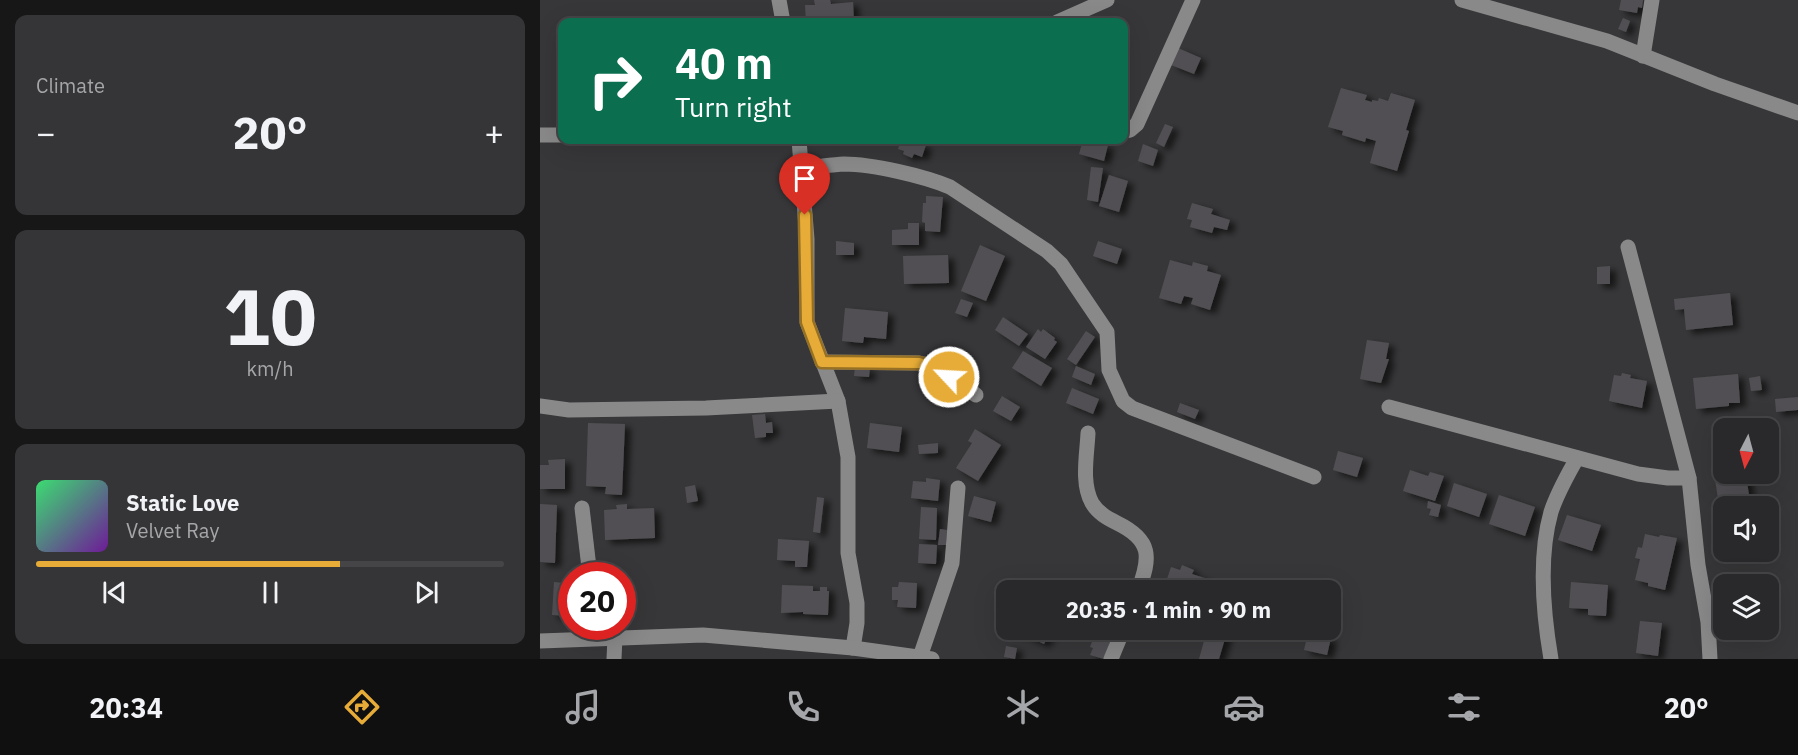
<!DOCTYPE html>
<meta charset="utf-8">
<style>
:root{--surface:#29292b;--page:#353537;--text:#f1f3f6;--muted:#a5a6a9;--line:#454547;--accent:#e7ac37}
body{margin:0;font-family:"IBM Plex Sans",sans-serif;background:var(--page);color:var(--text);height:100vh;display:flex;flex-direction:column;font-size:22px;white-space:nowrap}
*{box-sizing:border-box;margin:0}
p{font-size:20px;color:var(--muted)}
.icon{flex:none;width:33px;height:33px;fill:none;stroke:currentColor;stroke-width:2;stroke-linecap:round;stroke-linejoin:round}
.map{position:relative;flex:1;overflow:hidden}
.drawer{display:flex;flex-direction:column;gap:15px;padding:15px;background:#171718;width:540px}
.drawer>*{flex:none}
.top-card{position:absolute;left:18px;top:18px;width:570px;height:126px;border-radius:12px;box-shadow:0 6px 24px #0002,0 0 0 2px var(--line);background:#0b6e4f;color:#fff;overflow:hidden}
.needle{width:39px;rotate:186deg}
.fabs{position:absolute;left:1173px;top:418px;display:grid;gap:12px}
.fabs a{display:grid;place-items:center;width:66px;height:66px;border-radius:12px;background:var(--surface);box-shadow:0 6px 24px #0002,0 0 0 2px var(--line);font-size:30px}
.speed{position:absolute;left:18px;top:562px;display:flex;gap:12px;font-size:30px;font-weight:700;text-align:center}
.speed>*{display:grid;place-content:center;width:78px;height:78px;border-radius:50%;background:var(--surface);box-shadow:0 6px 24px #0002,0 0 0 2px var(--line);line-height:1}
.speed .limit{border:9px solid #d22;background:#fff;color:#111}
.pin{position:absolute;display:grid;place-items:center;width:51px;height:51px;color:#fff;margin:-62px -26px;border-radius:50% 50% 50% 0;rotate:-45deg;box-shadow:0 0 6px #0007}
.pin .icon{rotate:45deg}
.me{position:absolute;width:66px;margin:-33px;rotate:295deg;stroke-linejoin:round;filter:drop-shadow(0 0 4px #0008)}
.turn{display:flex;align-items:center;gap:21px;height:126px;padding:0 18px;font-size:27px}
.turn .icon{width:78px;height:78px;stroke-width:2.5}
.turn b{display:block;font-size:42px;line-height:51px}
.big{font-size:45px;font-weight:800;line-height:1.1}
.drawer .tile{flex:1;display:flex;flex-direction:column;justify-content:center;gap:9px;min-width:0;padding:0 21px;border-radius:12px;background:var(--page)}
.drawer .dial{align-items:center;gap:0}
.dial b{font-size:78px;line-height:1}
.song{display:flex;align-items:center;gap:18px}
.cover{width:72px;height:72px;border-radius:9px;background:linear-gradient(135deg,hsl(140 70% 55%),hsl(280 70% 35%))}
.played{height:6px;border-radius:3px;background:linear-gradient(90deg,var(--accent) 65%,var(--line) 65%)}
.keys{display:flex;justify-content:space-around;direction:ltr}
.heat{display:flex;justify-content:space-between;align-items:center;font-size:33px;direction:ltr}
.trip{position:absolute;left:456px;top:580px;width:345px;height:60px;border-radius:12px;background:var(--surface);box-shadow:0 6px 24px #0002,0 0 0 2px var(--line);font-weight:800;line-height:60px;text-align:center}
.dock{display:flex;height:96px;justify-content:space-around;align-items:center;background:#101011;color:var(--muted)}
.dock .icon{width:42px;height:42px}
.dock .selected{color:var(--accent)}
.dock b{font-size:27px;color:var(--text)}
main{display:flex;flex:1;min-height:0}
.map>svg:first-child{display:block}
.building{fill:#515053;filter:url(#shadow)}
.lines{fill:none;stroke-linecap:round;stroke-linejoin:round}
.minor{stroke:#89898a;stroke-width:15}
.route-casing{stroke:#967024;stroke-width:15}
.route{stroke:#e7ac37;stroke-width:10}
</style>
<main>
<section class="drawer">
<div class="tile"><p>Climate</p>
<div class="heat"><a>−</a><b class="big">20°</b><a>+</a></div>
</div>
<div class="tile dial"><b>10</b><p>km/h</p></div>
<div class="tile">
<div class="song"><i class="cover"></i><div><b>Static Love</b><p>Velvet Ray</p></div></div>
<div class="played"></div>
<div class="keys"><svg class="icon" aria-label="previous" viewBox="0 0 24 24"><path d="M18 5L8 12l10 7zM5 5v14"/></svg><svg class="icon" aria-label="pause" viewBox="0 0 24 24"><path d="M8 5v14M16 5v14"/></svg><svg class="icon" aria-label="next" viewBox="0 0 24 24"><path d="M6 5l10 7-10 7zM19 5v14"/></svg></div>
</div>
</section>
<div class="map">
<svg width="1258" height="659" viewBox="0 0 1258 659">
<defs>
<filter id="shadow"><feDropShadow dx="6" dy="4" stdDeviation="3" flood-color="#0009"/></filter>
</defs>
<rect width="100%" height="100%" fill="#373739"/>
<g class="building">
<path d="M274,0H290L291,4L313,2L314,22H266L265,5H275Z"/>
<path d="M1081,0H1103L1102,8L1098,7L1097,13L1079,10Z"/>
<path d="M1083,18L1090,21L1086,32L1078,29Z"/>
<path d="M638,48L661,58L654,74L631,65Z"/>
<path d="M801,88L827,95L825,100L832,102V100L838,101L839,98L848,101L851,93L875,100L866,130L869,131L857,171L830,163L836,141L826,138L825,142L802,135L803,131L788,127Z"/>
<path d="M625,124L633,127L624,147L616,143Z"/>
<path d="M361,140H370L386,145L382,157L374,154L372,158L363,154L364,151L358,149Z"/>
<path d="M543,140L568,145L564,161L539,154Z"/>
<path d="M603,144L618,150L613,166L598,161Z"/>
<path d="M551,167L563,168L558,202L547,200Z"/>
<path d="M569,175L588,181L579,212L559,206Z"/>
<path d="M386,196L403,197L400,232L385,231V223L382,222L383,203H386Z"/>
<path d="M652,203L673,209L671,214L690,220L687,230L674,227L672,233L650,227L652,220L647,219Z"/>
<path d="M368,223H379V245H352V230L368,229Z"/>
<path d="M296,241L314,243V255H296Z"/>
<path d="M558,241L582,249L577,264L553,256Z"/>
<path d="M440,245L465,256L446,301L421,291Z"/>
<path d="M408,255L409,283L364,284L363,256Z"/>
<path d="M630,260L652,266L653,262L668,266L667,271L681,275L670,310L651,304L653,298L644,296L641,304L619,298Z"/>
<path d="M1070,266V284H1057V267Z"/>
<path d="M1190,293L1193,325L1146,330L1144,309L1135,310L1134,299Z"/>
<path d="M421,299L433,303L427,317L415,313Z"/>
<path d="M305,308L348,312L346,339L324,337L323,343L302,341Z"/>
<path d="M463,317L488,334L479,346L455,330Z"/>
<path d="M498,329L501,332L503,329L515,338L514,340L517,342L505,359L486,347Z"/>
<path d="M546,331L555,337L536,365L527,359Z"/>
<path d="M827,340L849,343L846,359H849L841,383L820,379Z"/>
<path d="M483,351L512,368L501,386L472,368Z"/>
<path d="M536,366L555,374L551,385L532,377Z"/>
<path d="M315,367L330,368L329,377L314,376Z"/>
<path d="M1082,373L1091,375L1090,378L1107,381L1102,408L1069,401L1074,375L1081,376Z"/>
<path d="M1198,374L1200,403H1189V406L1156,409L1153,378Z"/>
<path d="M1220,376L1222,390L1211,391L1209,378Z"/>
<path d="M532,388L559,399L553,414L526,403Z"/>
<path d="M462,396L480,407L471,421L453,411Z"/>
<path d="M1258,397V410L1236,412L1235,399Z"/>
<path d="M640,403L659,410L655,419L637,412Z"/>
<path d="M225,414L226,423L232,422L233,433H226V437L215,438L212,415Z"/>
<path d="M48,423L85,424L82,495L65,494L66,487L46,486Z"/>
<path d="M330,423L362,427L359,452L327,448Z"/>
<path d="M435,429L461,445L438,481L416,468L432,443L428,441Z"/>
<path d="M398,443V453L379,454L378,445Z"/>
<path d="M798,451L823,458L817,477L793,470Z"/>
<path d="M25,459V489H0V465H9L8,460Z"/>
<path d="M870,470L888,476L890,472L904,476L895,501L863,491Z"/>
<path d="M1206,475L1209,495L1178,499L1175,479Z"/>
<path d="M386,478L400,480L398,501L371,498L373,481L386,482Z"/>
<path d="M914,483L947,494L939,517L907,506Z"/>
<path d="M155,485L158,501L147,503L145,487Z"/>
<path d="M959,495L995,507L985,536L949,524Z"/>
<path d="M434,496L456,502L451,522L428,516Z"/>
<path d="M277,497L284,498L280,533L273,532Z"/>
<path d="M888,501L901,505L898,517L889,515L891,509L887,508Z"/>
<path d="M0,504L17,505L15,563L0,562Z"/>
<path d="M87,504V509L114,508L115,538L65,540L64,510L77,509L76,505Z"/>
<path d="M381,507L397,508L396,540L379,539Z"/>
<path d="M1027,515L1061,525L1052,551L1018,540Z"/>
<path d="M400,529L407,530L406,545H398Z"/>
<path d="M1105,534L1119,537L1120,535L1137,538L1125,590L1108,586V583L1095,580L1100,559L1095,558L1098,547L1102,548Z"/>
<path d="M238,539L269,541L267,567H255V561L237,560Z"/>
<path d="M379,544L397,545L396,564L378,563Z"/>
<path d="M642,565L654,570L652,574L674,581L671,591H623L631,567L640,570Z"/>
<path d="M23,578L32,579L31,616L12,615L14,582L23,583Z"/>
<path d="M359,582L377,583L376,608L357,607L358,600H352V587H358Z"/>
<path d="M1031,582L1068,585L1066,616L1048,615V609L1029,608Z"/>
<path d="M242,585L273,586V591H280V587H287V591H289L288,615L263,614V612L241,613Z"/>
<path d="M1100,621L1122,623L1118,656L1096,653Z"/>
<path d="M474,630H511L504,644Z"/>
<path d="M560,630L573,633L564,659L550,655L553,648L550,647L555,634L558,635Z"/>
<path d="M667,630L687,632L679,659H659Z"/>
<path d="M768,633L791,638L787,655L764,650Z"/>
<path d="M466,646L477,648L475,659L464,657Z"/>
</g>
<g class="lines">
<g class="minor">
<path d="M239,0L243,22"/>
<path d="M922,0L1067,41L1175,84L1258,113"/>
<path d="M517,22L567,0"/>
<path d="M1103,56L1112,0"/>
<path d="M584,131L590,130L597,124L653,0"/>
<path d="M0,135H22"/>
<path d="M259,140L267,239V322L298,401L308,457V553L317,603V623L313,648"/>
<path d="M262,168C276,167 290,165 304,164C332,164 384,176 410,187L507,251L521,264L567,332L569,370L583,401L592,408L774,477"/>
<path d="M1088,247L1149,478L1158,565L1168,622L1170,659"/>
<path d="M282,362L379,363L396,367L436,395"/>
<path d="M0,406L29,410L166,408L298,401"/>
<path d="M849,407L1098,474L1128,478H1149"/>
<path d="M548,433C547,455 541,483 552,503C558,513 567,518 577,523C612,540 611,557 598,591"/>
<path d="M42,508L50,576"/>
<path d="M0,641L163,635L313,648L392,659"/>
<path d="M380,657L412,563L418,488"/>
<path d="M74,659L75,637"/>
<path d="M571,659L583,630"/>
<path d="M1011,659C1003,612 998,558 1011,512C1017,493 1027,476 1037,458"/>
</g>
</g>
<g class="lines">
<defs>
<path id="route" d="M265,215L267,322L282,362L379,363L396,367L409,377"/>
</defs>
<use href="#route" class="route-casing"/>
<use href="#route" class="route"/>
</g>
</svg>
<div class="fabs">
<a><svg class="needle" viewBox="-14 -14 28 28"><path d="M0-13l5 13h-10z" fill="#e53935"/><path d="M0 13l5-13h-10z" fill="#a5a6a9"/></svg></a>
<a><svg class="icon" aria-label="sound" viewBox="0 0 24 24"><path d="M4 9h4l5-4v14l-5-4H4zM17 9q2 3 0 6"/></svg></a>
<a><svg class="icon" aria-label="layers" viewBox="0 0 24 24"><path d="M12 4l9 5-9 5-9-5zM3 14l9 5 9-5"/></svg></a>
</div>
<div class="speed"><div class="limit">20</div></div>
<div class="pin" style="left:265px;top:215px;background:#d93025"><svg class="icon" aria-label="arrive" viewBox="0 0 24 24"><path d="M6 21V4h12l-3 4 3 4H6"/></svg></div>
<svg class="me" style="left:409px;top:377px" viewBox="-20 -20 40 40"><circle r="17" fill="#e7ac37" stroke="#fff" stroke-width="3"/><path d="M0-11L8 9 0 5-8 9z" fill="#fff"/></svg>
<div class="trip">20:35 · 1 min · 90 m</div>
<div class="top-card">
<div class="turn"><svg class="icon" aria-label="right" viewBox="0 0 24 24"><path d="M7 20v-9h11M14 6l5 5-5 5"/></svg><div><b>40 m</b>Turn right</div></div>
</div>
</div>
</main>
<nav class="dock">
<b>20:34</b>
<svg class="icon selected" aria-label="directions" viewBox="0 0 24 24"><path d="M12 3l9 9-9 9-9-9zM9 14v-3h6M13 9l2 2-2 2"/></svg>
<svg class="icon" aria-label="music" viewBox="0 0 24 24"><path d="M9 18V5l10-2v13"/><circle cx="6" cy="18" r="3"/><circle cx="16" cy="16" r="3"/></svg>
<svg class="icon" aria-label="phone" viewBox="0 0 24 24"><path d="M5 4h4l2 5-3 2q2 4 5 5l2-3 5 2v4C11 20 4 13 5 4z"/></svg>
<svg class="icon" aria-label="climate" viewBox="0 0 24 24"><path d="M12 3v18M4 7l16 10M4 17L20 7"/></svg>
<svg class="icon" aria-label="car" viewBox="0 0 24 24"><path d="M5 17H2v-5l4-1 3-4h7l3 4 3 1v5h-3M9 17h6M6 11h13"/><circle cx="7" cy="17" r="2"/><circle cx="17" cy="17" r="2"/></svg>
<svg class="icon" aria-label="filters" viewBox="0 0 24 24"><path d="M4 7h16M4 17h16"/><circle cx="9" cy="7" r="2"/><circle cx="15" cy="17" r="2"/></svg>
<b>20°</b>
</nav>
